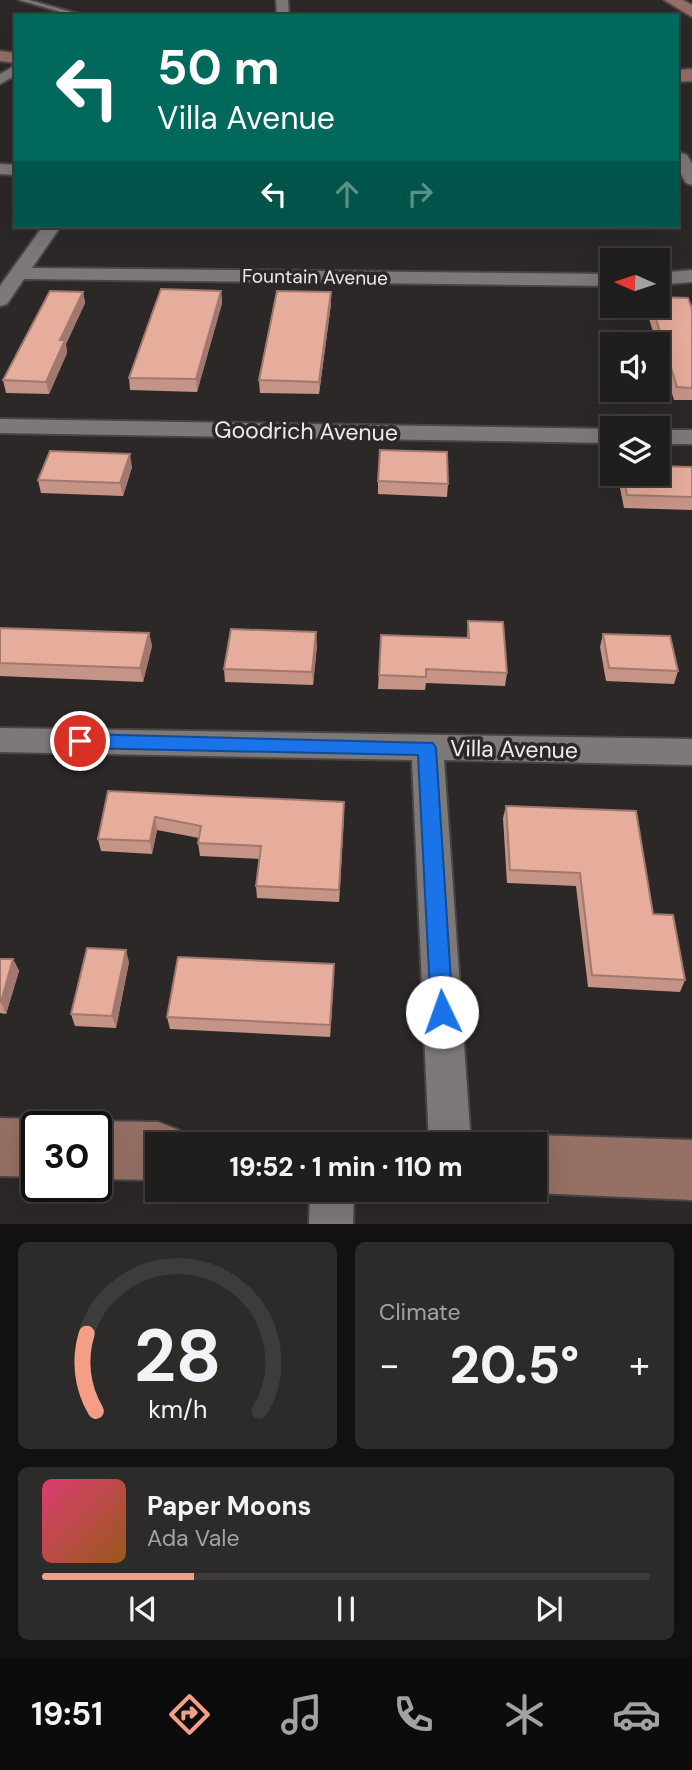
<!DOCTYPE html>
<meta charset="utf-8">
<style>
:root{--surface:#201e1d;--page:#2d2b2a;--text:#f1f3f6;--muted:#a2a2a4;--line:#3d3c3b;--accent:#f49e88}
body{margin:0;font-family:"DM Sans",sans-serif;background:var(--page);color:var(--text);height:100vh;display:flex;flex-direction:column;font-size:26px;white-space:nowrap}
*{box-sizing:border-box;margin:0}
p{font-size:23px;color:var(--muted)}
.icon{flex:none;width:38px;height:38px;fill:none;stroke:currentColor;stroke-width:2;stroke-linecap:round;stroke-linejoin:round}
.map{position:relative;height:1224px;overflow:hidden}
.details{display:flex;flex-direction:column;gap:18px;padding:18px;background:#121010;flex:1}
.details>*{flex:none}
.hud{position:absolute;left:14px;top:14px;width:665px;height:214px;border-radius:0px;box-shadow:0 7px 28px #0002,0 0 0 2px var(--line);background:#00695c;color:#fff;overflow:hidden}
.needle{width:46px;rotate:273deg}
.tools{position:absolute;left:600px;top:248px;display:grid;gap:14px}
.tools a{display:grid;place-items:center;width:70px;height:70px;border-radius:0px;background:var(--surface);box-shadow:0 7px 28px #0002,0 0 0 2px var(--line);font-size:35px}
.speed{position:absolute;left:21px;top:1111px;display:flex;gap:14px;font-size:35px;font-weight:700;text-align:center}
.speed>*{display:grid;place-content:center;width:91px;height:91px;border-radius:50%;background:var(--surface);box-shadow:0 7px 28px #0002,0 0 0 2px var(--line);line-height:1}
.speed .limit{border:4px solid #111;border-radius:10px;background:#fff;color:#111}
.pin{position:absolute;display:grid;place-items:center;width:60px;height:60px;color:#fff;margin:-30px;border:4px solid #fff;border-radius:50%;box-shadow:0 2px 7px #0007}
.me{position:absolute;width:77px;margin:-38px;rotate:357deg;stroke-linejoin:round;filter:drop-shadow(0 0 5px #0008)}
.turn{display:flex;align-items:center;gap:24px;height:147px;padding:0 28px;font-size:32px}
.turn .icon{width:91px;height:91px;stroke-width:2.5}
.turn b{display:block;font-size:49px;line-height:60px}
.lanes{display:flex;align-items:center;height:66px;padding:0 28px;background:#0003;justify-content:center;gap:35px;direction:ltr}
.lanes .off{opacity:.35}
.big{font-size:52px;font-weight:800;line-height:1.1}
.details .widget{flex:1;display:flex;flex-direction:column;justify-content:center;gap:10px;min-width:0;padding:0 24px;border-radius:10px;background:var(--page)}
.details .dial{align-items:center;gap:0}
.dial svg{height:182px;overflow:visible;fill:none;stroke:var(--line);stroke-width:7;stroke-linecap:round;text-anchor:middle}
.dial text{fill:var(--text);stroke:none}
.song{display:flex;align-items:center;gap:21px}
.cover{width:84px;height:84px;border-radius:10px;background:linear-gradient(135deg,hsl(340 70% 55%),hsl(30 70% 35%))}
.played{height:7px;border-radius:4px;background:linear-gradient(90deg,var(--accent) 25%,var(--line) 25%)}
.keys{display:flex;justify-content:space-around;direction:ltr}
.heat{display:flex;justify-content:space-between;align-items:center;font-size:38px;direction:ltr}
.details .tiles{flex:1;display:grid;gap:18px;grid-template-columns:1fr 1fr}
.widget:last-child{grid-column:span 2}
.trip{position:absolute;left:145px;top:1132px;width:402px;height:70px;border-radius:0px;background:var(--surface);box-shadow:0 7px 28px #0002,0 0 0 2px var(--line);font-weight:800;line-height:70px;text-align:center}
.tab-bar{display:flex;height:112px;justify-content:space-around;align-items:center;background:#0d0c0c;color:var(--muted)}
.tab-bar .icon{width:49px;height:49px}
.tab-bar .selected{color:var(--accent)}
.tab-bar b{font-size:32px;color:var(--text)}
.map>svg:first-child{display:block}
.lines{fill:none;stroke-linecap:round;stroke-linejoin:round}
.lane-casing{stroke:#484544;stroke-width:4}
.street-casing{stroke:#484544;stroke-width:4}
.secondary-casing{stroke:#484544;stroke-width:4}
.lane{fill:#7d7978;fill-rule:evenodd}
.street{fill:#7d7978;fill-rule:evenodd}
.secondary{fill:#966f65;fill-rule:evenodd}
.wall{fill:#c69486}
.shaded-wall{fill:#a1786d}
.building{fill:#e6ac9c;stroke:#a1786d;stroke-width:2}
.route{fill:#1a73e8;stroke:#114b97;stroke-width:2}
.labels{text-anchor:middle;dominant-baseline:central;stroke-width:7;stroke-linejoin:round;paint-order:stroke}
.far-street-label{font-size:19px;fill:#edebea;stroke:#2b2827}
.street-label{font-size:23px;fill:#edebea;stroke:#2b2827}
</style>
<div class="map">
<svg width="692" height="1224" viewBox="0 0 692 1224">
<rect width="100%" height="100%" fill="#2b2827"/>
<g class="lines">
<defs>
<path id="lane" d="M19,0H29L86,16H75Z"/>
<g id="street">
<path d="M276,0H288L289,16H277Z"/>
<path d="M16,65V75L0,84V74Z"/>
<path d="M681,153L687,155L692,164V185L686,183L677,167V154Z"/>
<path d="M0,164L16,165V175L0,174Z"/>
<path d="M43,226H61L32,268L612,274V286L24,279L7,304L0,306V286Z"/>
<path d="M692,270V282L658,285V273Z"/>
<path d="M0,419L612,429V443L0,433Z"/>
<rect x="658" y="430" width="34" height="14"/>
<path d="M0,728L692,739V765L444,760L471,1144H429L412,760L0,752Z"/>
<path d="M310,1190H354L353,1224H309Z"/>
</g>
<g id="secondary">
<path d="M664,0H683L692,5V17Z"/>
<path d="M0,51L16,53V63L0,61Z"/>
<path d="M692,69V81L677,82V70Z"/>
<path d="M0,1118L37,1119L57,1127H37V1177L0,1176Z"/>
<path d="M96,1121L158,1122L179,1130L184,1144H158V1180L96,1179V1127H81Z"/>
<path d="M536,1135L692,1140V1200L536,1193L528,1190H536V1144H515Z"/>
</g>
</defs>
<use href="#lane" class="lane-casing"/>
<use href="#street" class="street-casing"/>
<use href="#secondary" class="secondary-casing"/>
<use href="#lane" class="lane"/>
<use href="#street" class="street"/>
<use href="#secondary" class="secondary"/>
</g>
<g class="wall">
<path d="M221,291L222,303L197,392L130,390L129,378Z"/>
<path d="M83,292L85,303L66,344L67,353L49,394L6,393L3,380Z"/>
<path d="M331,292V304L319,394L260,393L259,380Z"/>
<path d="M647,306L692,309V400H674L646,309Z"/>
<path d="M132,467L123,496L41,493L38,480Z"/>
<path d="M692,467V510L624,508L618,478L619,474H658Z"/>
<path d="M378,481L448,484L447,497L378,494Z"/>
<path d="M468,621L507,673L505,686L426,683L425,690L378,689L381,635L467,638Z"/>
<path d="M0,628L149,633L152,646L143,682L0,676Z"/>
<path d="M603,634L678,671L674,684L606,681L600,647Z"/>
<path d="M317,645L313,685L225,682L224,669Z"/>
<path d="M108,791L344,815L339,902L257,898L256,886L260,859L200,856L198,843L199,838L157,830L152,854L101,851L98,839Z"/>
<path d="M506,806L653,914L685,980L680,992L588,987L576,886L507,883L503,818Z"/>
<path d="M0,959H13L19,971L6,1014L0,1013Z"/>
<path d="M129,962L116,1028L75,1026L71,1014Z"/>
<path d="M334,976L330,1037L170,1029L167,1017Z"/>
</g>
<g class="shaded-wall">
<path d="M221,291L222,303L197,392L196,379Z"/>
<path d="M83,292L85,303L66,344L67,353L49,394L46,382L60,340Z"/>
<path d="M331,292V304L319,394V382Z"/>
<path d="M130,454L132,467L123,496L120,483Z"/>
<path d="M316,632L317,645L313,685L312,672Z"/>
<path d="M149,633L152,646L143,682L140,668Z"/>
<path d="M344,802V815L339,902V890Z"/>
<path d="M155,817L157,830L152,854L150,841Z"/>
<path d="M126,950L129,962L116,1028L112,1016Z"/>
<path d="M13,959L19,971L6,1014L1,1002Z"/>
<path d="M334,964V976L330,1037V1025Z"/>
</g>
<g class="building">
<path d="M161,289L221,291L196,379L129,378Z"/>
<path d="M50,291L83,292L60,340H65L46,382L3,380Z"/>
<path d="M277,291L331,292L319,382L259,380Z"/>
<path d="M658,297L688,298L692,309V388L677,387L652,306H658Z"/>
<path d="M380,450L447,452L448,484L378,481Z"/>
<path d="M50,451L130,454L120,483L38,480Z"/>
<path d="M658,466L692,467V497L627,495L623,474H658Z"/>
<path d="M468,621L503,622L507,673L426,669V677L379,675L381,635L469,638Z"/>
<path d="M0,628L149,633L140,668L0,663Z"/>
<path d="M231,629L316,632L312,672L224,669Z"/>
<path d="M603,634L670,636L678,671L609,668Z"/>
<path d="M108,791L344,802L339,890L256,886L261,846L198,843L201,826L155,817L150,841L98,839Z"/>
<path d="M506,806L636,811L653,914L673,915L685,980L592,975L580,873L510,870Z"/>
<path d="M87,948L126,950L112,1016L71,1014Z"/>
<path d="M178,957L334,964L330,1025L167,1017Z"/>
<path d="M0,959H13L1,1002H0Z"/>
</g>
<path class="route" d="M80,734L433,743L436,748L453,1012L450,1020L442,1023L434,1020L431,1012L418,755L80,748L74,746L71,741L74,737Z"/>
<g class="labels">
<g class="far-street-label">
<text transform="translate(315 277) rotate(1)">Fountain Avenue</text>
</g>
<g class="street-label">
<text transform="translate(306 431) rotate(1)">Goodrich Avenue</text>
<text transform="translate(514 749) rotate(1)">Villa Avenue</text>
</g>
</g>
</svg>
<div class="tools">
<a><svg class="needle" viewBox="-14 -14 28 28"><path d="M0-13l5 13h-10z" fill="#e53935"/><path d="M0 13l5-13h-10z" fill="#a2a2a4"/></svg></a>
<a><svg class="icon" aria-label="sound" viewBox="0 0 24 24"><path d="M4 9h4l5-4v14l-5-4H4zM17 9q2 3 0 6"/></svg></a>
<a><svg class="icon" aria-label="layers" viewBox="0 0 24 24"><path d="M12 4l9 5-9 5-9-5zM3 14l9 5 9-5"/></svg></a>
</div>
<div class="speed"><div class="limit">30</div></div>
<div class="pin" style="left:80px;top:741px;background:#d93025"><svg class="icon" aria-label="arrive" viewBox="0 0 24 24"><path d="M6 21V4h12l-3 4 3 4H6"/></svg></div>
<svg class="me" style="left:442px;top:1012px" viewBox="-20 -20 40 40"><circle r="19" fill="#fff"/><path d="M0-13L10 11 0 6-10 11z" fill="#1a73e8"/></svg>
<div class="trip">19:52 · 1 min · 110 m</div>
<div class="hud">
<div class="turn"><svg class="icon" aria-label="left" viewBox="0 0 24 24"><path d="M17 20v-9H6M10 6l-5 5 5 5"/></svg><div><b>50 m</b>Villa Avenue</div></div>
<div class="lanes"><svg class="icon" aria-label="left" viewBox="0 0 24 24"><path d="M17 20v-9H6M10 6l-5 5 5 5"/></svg><svg class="icon off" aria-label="ahead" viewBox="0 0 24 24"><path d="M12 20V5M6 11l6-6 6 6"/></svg><svg class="icon off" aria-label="right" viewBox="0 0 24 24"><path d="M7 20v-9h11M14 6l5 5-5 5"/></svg></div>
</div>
</div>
<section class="details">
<div class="tiles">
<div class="widget dial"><svg viewBox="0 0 100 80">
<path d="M14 69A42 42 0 1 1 86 69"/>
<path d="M14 69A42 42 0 0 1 10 35" stroke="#f49e88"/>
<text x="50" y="56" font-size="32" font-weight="700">28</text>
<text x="50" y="72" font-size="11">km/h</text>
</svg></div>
<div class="widget"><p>Climate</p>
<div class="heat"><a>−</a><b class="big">20.5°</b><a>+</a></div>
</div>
<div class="widget">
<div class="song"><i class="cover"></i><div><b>Paper Moons</b><p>Ada Vale</p></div></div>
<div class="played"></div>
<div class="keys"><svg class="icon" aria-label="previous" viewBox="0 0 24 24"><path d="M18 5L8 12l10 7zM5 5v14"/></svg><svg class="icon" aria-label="pause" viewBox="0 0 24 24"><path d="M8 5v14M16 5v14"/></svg><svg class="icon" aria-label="next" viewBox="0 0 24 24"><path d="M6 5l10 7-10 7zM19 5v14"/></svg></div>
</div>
</div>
</section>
<nav class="tab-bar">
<b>19:51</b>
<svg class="icon selected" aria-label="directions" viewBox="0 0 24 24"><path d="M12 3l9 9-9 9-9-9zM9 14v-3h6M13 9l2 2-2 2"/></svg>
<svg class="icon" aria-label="music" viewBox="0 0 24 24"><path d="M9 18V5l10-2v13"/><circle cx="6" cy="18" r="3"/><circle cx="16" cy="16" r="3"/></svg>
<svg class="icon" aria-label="phone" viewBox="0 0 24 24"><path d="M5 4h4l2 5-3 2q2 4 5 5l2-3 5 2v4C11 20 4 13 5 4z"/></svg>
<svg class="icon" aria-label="climate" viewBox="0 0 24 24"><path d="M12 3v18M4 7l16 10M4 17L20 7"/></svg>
<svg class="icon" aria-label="car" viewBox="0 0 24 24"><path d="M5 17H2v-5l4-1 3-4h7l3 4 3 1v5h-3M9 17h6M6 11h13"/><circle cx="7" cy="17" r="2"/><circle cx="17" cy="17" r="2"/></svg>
</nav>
